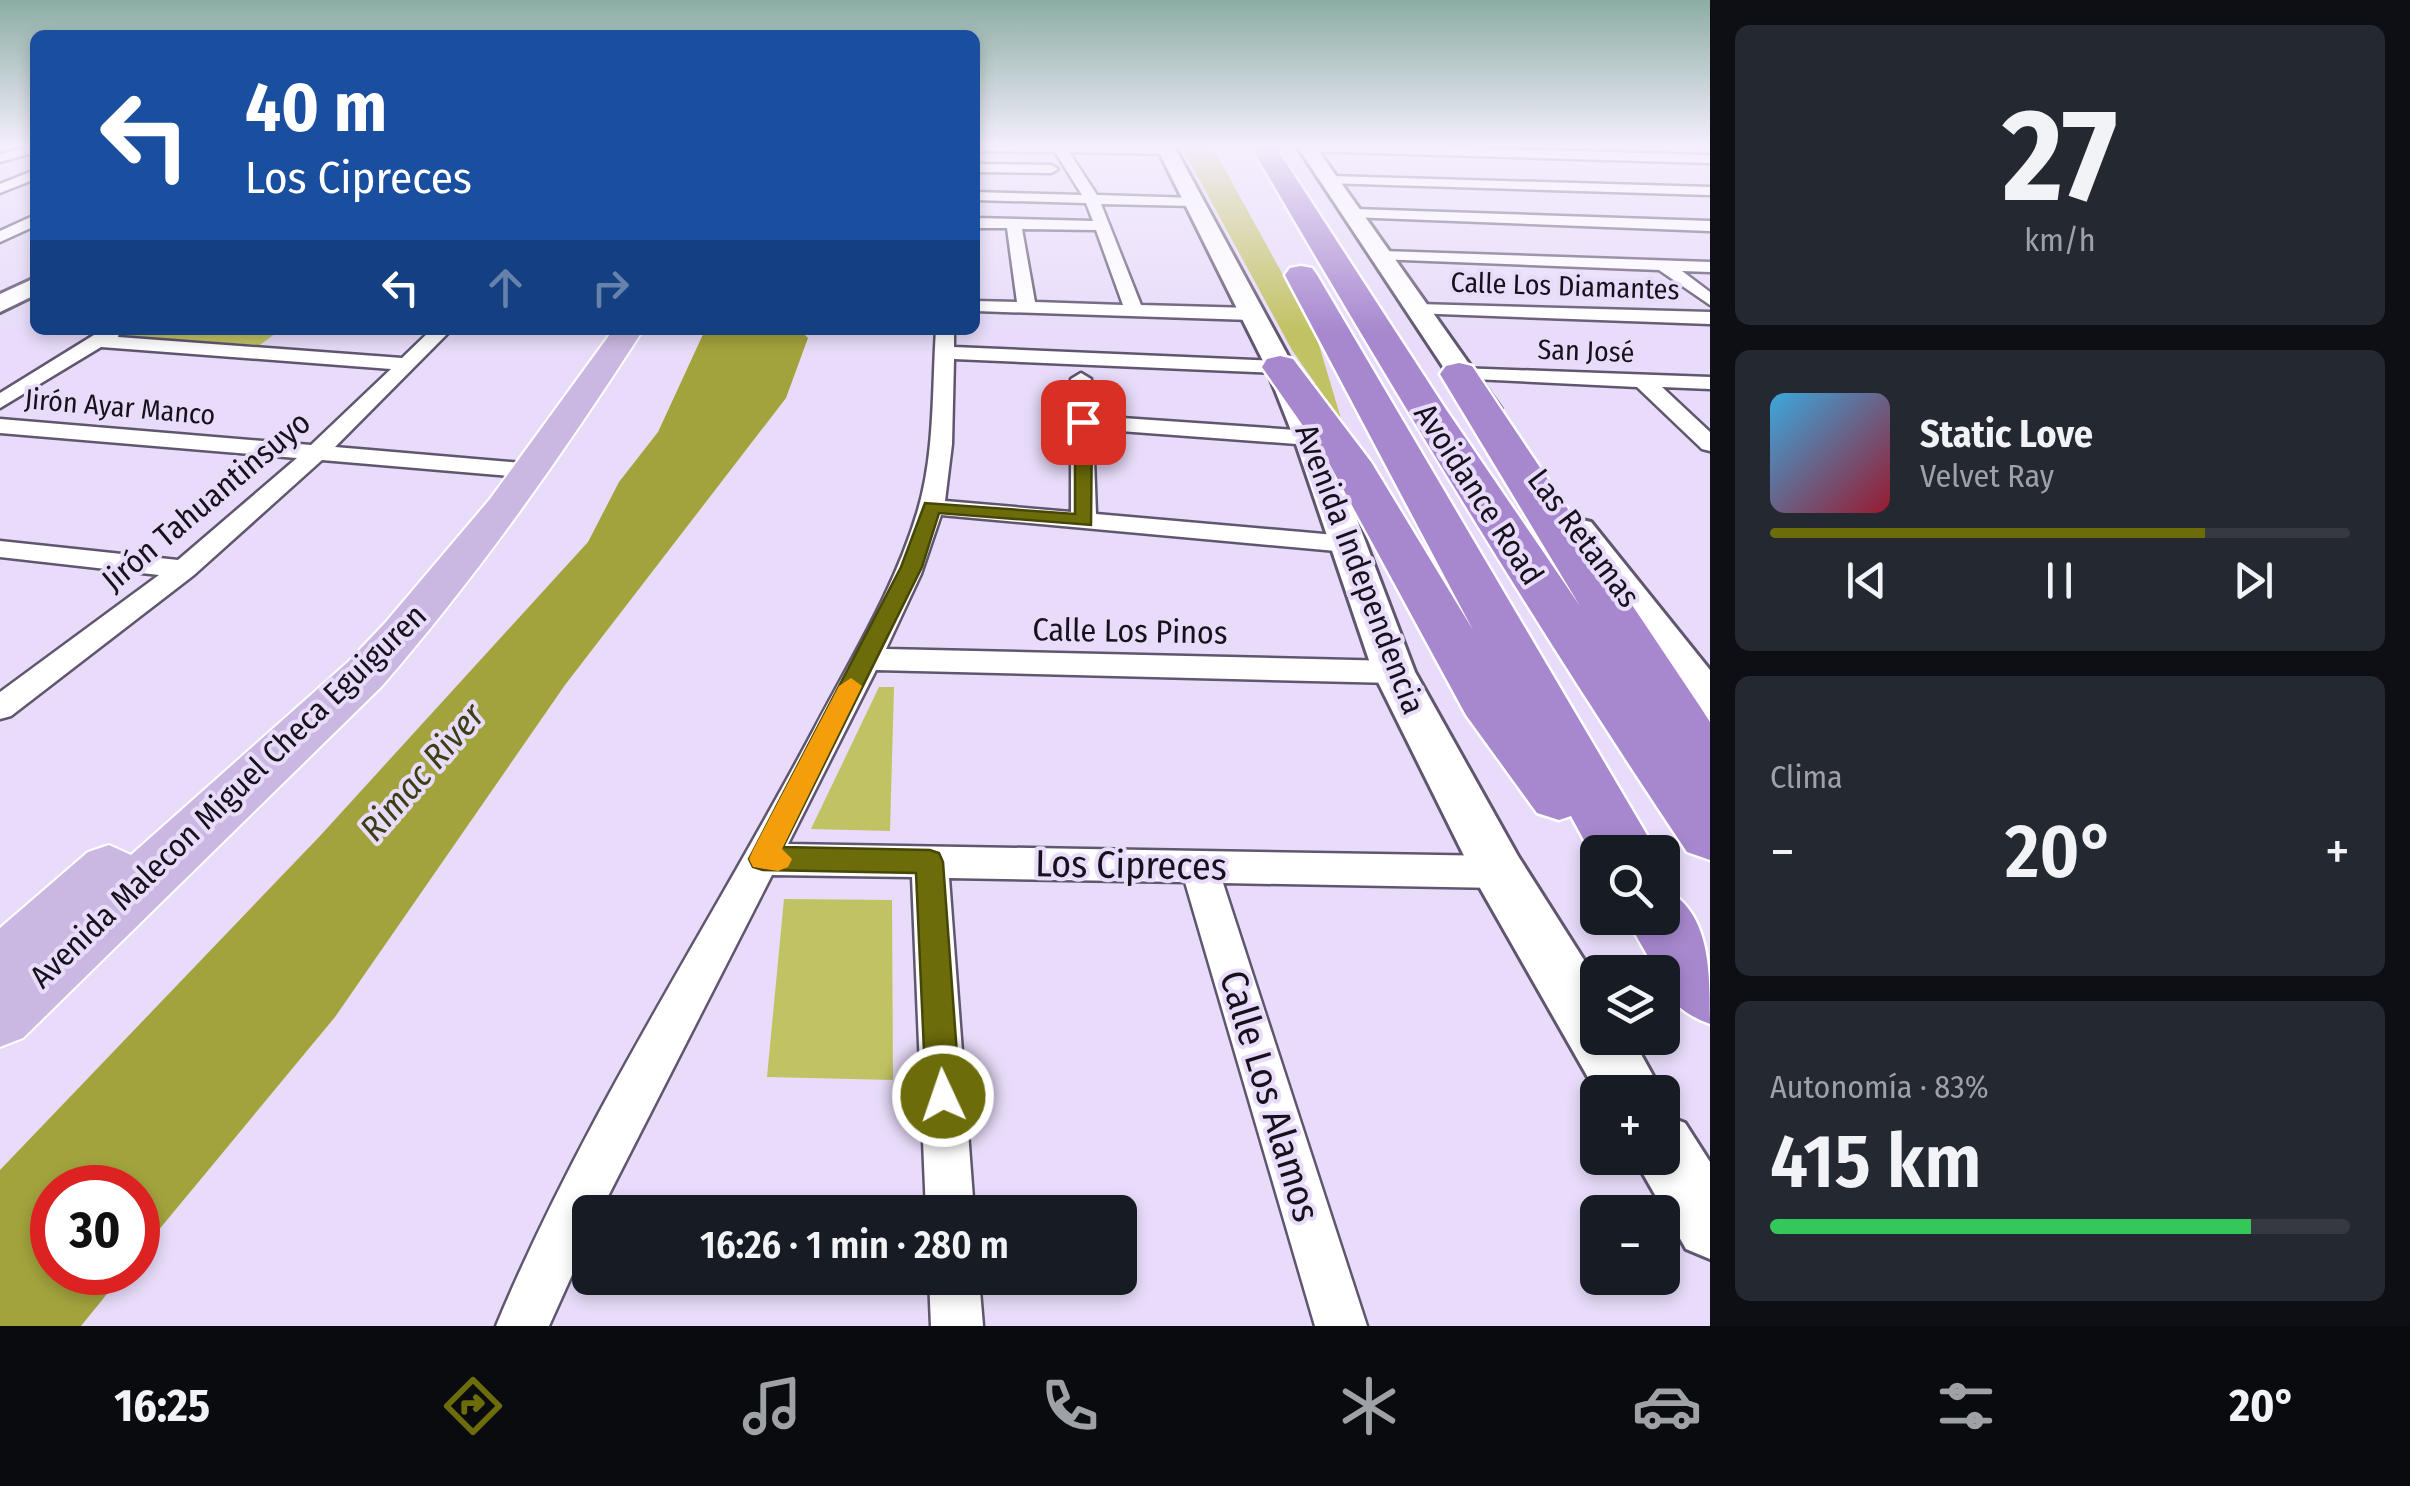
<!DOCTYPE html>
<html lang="es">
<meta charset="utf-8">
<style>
:root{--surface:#171b24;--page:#242831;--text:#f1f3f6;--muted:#9ea1a6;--line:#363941;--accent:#6c6c0b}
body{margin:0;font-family:"Fira Sans Condensed",sans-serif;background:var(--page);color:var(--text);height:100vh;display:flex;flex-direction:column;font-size:38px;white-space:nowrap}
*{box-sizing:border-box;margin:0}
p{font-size:32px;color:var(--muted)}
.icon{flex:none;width:55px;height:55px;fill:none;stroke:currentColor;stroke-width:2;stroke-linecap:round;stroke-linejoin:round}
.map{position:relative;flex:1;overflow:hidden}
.sheet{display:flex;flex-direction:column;gap:25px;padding:25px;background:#0d0f14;width:700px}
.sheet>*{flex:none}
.top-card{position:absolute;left:30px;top:30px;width:950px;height:305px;border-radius:15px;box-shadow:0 5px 15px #0003;background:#1a4fa0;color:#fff;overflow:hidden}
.buttons{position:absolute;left:1580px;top:835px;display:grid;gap:20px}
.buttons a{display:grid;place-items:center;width:100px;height:100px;border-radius:15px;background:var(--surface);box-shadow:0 5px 15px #0003;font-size:50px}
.speed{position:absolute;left:30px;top:1165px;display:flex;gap:20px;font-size:50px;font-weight:700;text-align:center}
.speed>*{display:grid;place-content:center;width:130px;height:130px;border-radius:50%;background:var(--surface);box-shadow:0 5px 15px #0003;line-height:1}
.speed .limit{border:15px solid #d22;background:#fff;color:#111}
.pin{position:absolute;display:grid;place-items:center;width:85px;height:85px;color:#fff;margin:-42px;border-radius:20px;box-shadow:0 5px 15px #0006}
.me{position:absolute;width:110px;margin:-55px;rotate:357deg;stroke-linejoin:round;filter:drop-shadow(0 0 8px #0008)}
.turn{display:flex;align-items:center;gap:35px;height:210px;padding:0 50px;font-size:45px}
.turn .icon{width:130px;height:130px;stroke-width:2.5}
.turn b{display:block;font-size:70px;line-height:85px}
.lanes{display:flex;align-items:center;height:95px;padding:0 50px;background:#0003;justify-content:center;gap:50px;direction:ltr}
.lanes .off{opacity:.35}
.big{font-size:75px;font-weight:600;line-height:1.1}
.sheet .tile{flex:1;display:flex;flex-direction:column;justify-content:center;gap:15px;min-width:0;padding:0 35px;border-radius:15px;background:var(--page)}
.sheet .dial{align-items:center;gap:0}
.dial b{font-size:130px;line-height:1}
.song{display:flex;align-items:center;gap:30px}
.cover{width:120px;height:120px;border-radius:15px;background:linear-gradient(135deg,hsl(200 70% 55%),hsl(350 70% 35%))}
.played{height:10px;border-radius:5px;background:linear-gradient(90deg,var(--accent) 75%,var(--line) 75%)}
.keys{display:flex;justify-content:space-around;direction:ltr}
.heat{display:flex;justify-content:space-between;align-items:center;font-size:55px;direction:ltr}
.charge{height:15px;border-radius:8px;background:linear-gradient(90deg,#34c759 83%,var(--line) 0)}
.trip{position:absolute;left:572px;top:1195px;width:565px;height:100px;border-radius:15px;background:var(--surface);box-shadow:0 5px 15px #0003;font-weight:600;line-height:100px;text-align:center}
.dock{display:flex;height:160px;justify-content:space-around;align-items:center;background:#090b0e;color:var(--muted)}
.dock .icon{width:70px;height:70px}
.dock .current{color:var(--accent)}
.dock b{font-size:45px;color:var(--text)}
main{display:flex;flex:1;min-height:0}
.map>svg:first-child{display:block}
.green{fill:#c1c263}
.water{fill:#a3a33e}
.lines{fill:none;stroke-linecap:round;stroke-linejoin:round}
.street-casing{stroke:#60566f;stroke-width:5}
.secondary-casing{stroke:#60566f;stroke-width:6}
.primary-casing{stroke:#fff;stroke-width:4}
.highway-casing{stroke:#fff;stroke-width:5}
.street{fill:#fff;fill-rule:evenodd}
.secondary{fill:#fff;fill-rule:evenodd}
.primary{fill:#cab8e2;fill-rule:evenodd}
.highway{fill:#a788ce;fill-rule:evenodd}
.route{fill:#6c6c0b;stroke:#464607;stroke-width:2.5}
.slow{fill:#f59e0b}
.labels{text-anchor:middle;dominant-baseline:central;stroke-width:8;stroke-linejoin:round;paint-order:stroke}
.far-street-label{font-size:28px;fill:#16111b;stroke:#e8dcfa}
.street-label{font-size:32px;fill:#16111b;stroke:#e8dcfa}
.water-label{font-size:35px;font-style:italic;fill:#3e3e15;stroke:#e8dcfa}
.near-street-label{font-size:38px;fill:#16111b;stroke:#e8dcfa}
</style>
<main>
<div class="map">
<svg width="1710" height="1326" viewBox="0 0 1710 1326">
<rect width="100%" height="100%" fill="#e8dcfa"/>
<g class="green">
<path d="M1181,146H1212L1316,335L1342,422L1292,350Z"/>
<path d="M134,330H280L260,345L123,337Z"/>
<path d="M879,687H894L890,831L811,829Z"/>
<path d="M784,899L892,900L893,1080L767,1077Z"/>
</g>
<path class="water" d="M705,330H800L808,338L786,398L565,685L335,1017L138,1255V1188H52V1272L124,1273L81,1326H0V1170L319,837L588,542L619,482L658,432Z"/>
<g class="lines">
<defs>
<g id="street">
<path d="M35,146V152L0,162V154Z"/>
<path d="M975,146L1172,147L1173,150L1167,154L1069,152L1097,195L1194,198L1201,202L1194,206L1101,204L1141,305L1251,308L1260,314L1251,320L975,311V301L1017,302L1007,228H975V218L1093,221L1086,203L975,200V192L1082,195L1055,152L975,151ZM1022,229L1096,230L1123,305L1035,302Z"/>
<path d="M1399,146L1710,155V163L1307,151L1301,147Z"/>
<path d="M975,164L1051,165L1058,169L1051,173L975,172Z"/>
<path d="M35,170V179L0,193V184Z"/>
<path d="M1331,176L1710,187V195L1326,183V177Z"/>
<path d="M1355,209L1710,221V231L1350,217V211Z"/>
<path d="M35,215V226L0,242V231Z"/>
<path d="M1383,251L1710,262V272L1682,271L1710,292V305L1659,270L1377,259V253Z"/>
<path d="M1418,304L1710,312V324L1412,313L1409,309Z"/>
<path d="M102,330H120L118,337L402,358L431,330H451L335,447L534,464L546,471L534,478L322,460L194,575L11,716L0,719V692L159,575L0,557V541L178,560L297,458L0,433V419L311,445L391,369L101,347L0,408V393Z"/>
<path d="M936,330H954V347L1280,361L1290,367L1280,373L954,359L952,444L945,501L1071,512V379L1081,373L1091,379L1093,416L1310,431L1321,438L1310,445L1093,429L1096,514L1347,536L1360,544L1347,552L941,515L921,574L886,649L1394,661L1405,664L1409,672L1405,680L1394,683L876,670L788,844L1499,856L1512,861L1517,872L1512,883L1499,888L1223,883L1367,1326H1315L1185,882L949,878L974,1212H926L912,877L772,875L600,1212H590V1235L549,1326H496C582,1119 707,930 812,733C850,660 894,591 918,510C935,452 932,390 936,330Z"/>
<path d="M1459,368L1710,377V389L1662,387L1710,432V451L1702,449L1637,387L1452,378V370Z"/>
<path d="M929,1278H979L983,1326H931Z"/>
</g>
<g id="secondary">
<path d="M1156,146H1174L1294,367L1326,438L1415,672L1518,856L1598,982V1038H1632L1662,1092L1598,1095L1480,888L1373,672L1294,438L1266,367Z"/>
<path d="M1297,146H1315L1501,409L1497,415H1475Z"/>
<path d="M35,278V295L0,312V294Z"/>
<path d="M1578,519L1591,522L1710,670V717L1694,712L1560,530L1565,522Z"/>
<path d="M1662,1114L1685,1123L1710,1162V1259L1686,1249L1634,1158H1662Z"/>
</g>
<path id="primary" d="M613,330H643C563,454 479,574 382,686L23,1038L0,1047V928L88,852L109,845L131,855L348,662L385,623L490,499Z"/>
<g id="highway">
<path d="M1251,146H1275L1445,408L1580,606L1440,374L1446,366L1459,363L1472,366L1701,708L1710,722V860L1687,852C1533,622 1390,385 1251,146Z"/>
<path d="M1301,266L1312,268L1317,275L1657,852H1598V866L1571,816L1559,820L1537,813L1466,715L1329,463L1262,367L1267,359L1280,356L1293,359L1371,462L1473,630L1285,275L1290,268Z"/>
<path d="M1662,887C1710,911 1710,967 1710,1024C1688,1016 1662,1000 1662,972H1657L1626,918H1662Z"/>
</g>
</defs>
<use href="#street" class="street-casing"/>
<use href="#secondary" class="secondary-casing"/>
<use href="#primary" class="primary-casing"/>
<use href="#highway" class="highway-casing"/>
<use href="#street" class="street"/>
<use href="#secondary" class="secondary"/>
<use href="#primary" class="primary"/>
<use href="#highway" class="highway"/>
</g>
<linearGradient id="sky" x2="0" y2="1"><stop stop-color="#8cada4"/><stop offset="0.44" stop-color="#f5effd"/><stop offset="1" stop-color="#f5effd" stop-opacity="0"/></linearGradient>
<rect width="1710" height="332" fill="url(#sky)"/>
<path class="route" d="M1083,417L1092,422L1091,525L939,513L922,567L783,847L930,850L939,853L943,862L960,1096L955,1107L943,1112L931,1107L926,1096L916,873L763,870L753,867L749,859L901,567L925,503L1075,514V422Z"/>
<path class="slow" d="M851,678L862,686L782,849L792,859L788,867L778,871L753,867L749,859L753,850L839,686Z"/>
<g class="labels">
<g class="far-street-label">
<text transform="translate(1565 286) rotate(2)">Calle Los Diamantes</text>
<text transform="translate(1586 351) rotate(2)">San José</text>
<text transform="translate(120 407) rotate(5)">Jirón Ayar Manco</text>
</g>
<g class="street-label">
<text transform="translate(1479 494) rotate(57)">Avoidance Road</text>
<text transform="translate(206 501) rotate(-40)">Jirón Tahuantinsuyo</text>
<text transform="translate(1584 538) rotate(53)">Las Retamas</text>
<text transform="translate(1360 569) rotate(69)">Avenida Independencia</text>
<text transform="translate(1130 631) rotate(1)">Calle Los Pinos</text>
<text transform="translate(228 796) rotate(-44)">Avenida Malecon Miguel Checa Eguiguren</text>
</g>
<g class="water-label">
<text transform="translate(422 772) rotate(-49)">Rimac River</text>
</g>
<g class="near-street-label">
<text transform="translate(1131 865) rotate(1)">Los Cipreces</text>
<text transform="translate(1270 1096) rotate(73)">Calle Los Alamos</text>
</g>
</g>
</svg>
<div class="buttons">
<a><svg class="icon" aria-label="search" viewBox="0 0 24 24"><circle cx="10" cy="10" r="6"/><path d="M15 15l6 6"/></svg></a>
<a><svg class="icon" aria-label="layers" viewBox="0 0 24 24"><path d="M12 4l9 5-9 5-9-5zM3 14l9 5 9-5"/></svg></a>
<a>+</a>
<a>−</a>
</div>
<div class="speed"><div class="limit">30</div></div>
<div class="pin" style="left:1083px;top:422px;background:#d93025"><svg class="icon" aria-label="arrive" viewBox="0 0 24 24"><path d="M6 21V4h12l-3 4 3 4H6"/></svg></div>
<svg class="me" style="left:943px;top:1096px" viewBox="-20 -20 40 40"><circle r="17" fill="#6c6c0b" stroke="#fff" stroke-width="3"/><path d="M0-11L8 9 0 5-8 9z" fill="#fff"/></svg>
<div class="trip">16:26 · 1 min · 280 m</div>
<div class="top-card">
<div class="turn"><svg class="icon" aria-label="left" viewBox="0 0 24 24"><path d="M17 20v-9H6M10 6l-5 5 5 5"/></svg><div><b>40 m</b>Los Cipreces</div></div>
<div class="lanes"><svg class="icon" aria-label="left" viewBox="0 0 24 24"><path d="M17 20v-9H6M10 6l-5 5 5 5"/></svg><svg class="icon off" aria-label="ahead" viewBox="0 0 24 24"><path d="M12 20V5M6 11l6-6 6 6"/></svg><svg class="icon off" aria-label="right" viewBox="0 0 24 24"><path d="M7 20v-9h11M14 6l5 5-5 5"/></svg></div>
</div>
</div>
<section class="sheet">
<div class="tile dial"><b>27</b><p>km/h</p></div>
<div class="tile">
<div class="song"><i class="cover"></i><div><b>Static Love</b><p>Velvet Ray</p></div></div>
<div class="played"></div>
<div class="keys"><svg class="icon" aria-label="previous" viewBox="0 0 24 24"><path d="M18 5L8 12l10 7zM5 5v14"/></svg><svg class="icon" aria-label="pause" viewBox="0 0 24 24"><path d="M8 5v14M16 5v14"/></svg><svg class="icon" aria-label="next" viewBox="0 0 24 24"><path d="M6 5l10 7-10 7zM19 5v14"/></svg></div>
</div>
<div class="tile"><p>Clima</p>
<div class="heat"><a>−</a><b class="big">20°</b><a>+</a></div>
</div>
<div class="tile"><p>Autonomía · 83%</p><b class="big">415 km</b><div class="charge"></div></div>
</section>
</main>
<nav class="dock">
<b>16:25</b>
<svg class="icon current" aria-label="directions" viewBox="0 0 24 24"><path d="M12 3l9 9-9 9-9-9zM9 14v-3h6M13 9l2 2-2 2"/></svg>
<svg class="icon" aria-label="music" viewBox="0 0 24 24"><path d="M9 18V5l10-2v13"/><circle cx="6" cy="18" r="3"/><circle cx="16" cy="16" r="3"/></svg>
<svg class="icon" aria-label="phone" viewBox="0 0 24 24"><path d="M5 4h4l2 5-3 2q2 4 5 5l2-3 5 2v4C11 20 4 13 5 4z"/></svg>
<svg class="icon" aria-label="climate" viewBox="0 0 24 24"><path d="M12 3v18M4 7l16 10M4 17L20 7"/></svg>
<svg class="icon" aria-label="car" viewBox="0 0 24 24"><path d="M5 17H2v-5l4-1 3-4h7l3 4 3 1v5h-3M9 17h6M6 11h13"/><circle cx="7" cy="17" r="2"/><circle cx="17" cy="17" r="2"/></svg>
<svg class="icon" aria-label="filters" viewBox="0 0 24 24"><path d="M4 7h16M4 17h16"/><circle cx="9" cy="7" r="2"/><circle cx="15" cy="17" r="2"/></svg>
<b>20°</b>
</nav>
